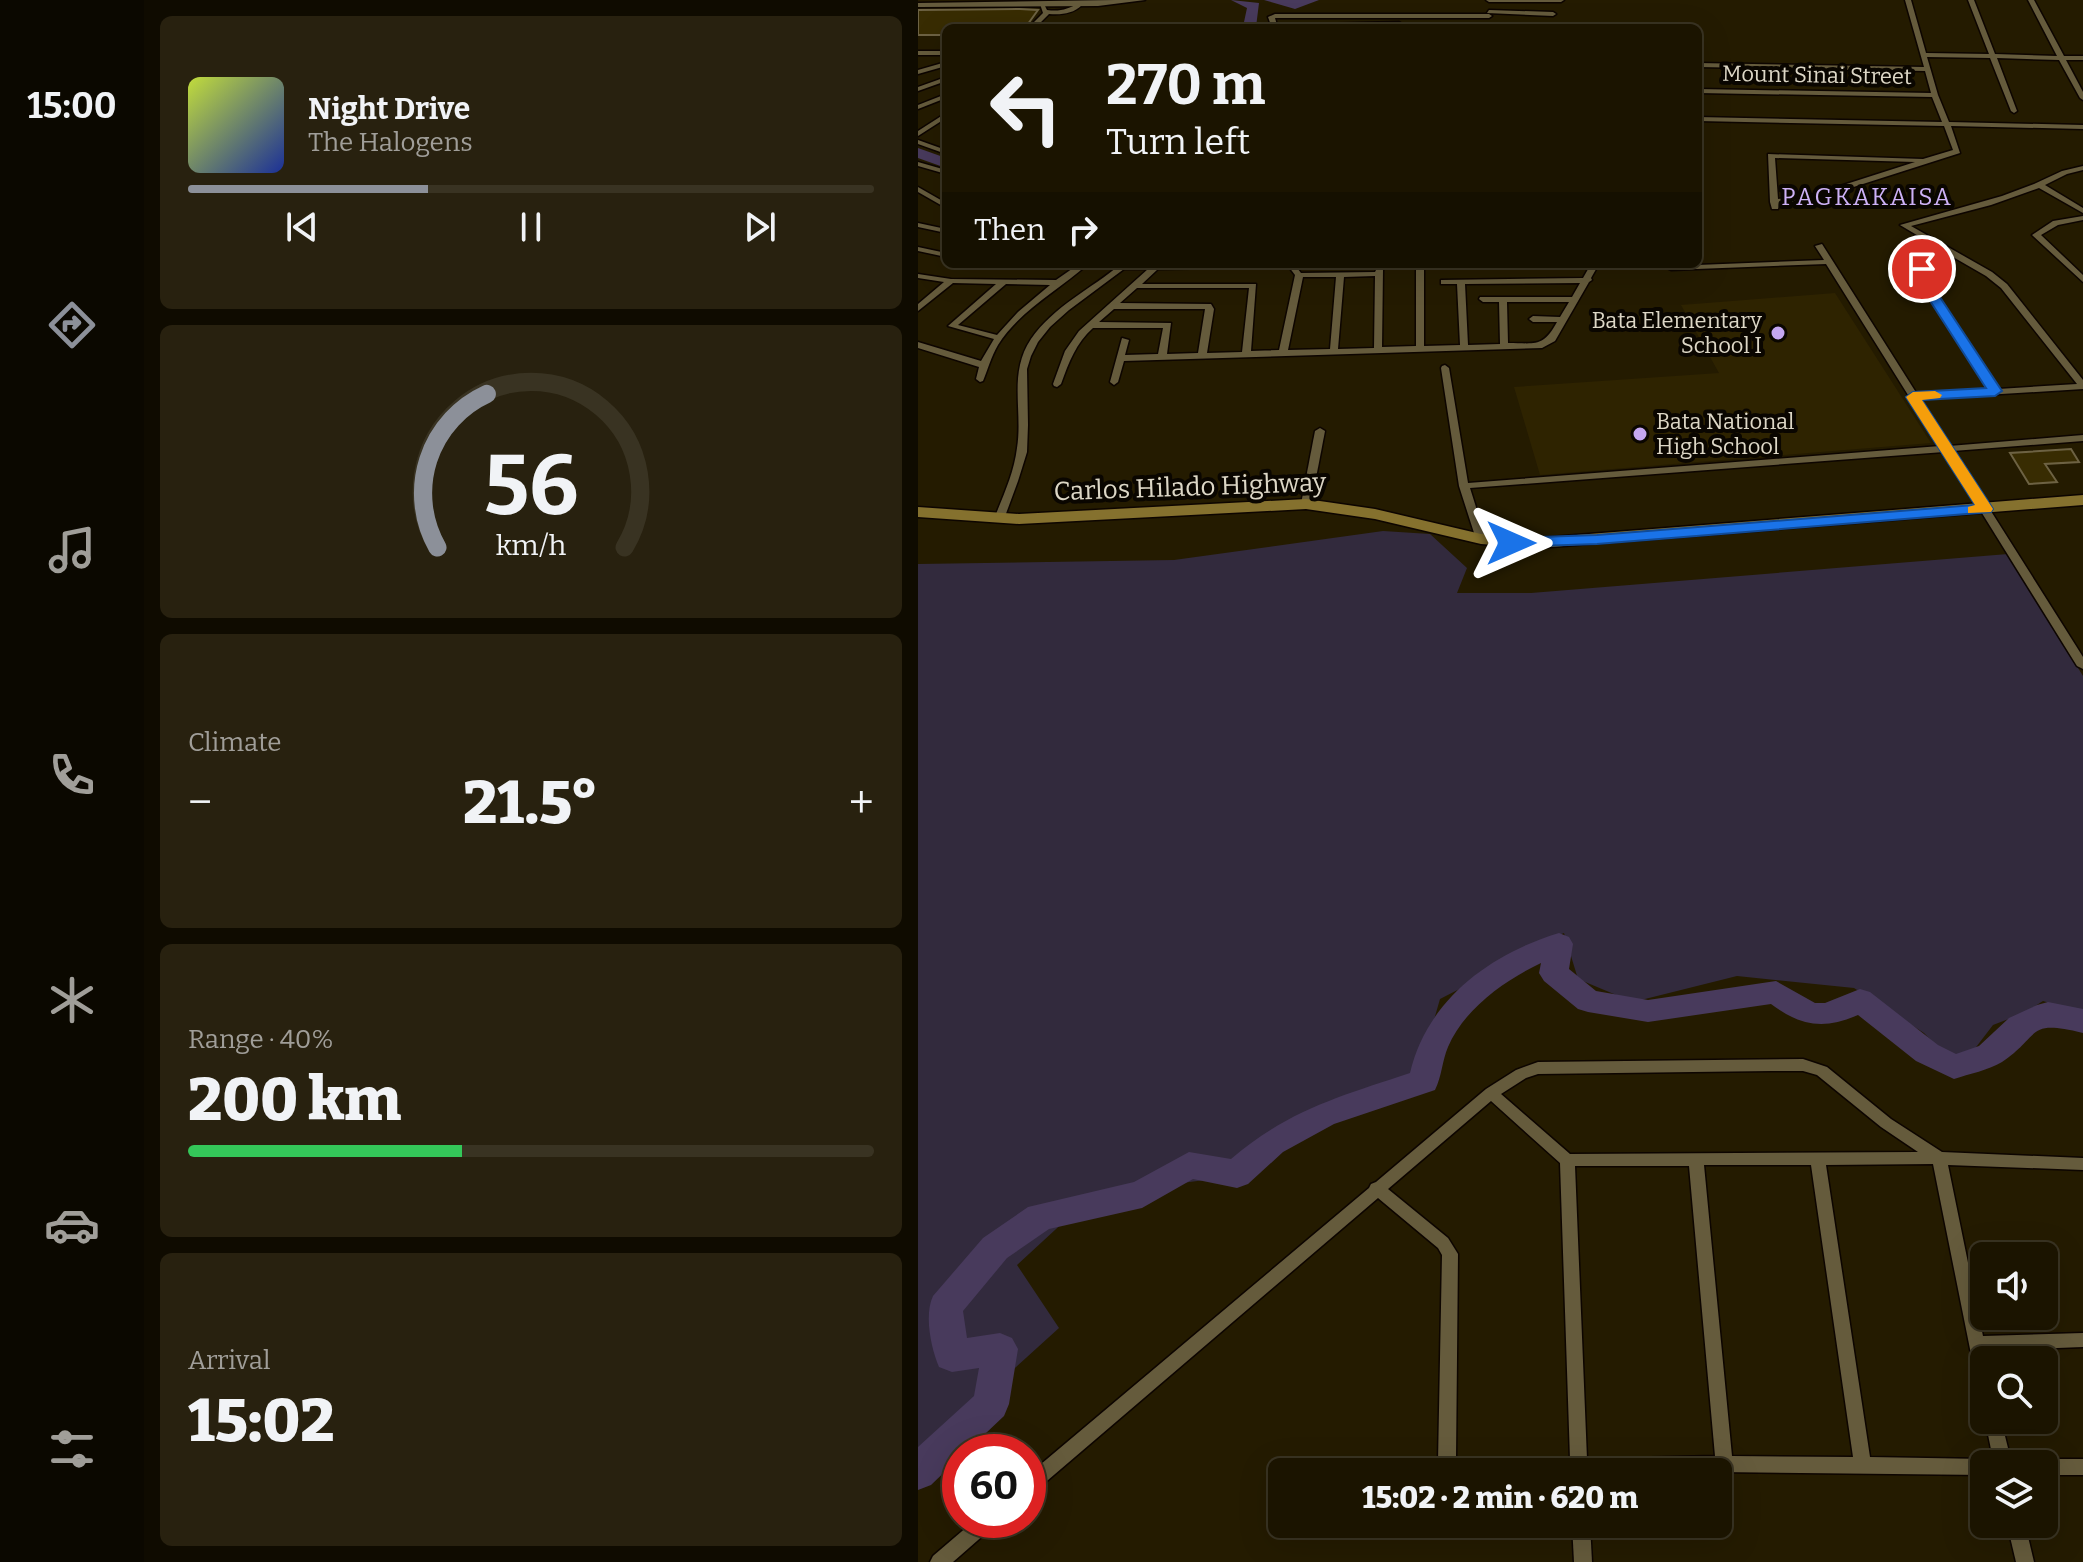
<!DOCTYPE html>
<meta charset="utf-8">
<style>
:root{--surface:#1b1400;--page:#28210f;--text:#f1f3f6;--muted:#a09e99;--line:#393322;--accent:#8c9099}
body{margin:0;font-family:Bitter,serif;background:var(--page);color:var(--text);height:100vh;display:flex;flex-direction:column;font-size:30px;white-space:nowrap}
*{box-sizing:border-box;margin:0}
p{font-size:26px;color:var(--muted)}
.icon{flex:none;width:44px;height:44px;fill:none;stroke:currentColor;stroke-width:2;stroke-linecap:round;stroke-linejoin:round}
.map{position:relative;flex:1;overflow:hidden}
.sheet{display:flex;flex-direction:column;gap:16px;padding:16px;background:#0f0b00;width:774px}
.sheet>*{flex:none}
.hud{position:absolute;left:24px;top:24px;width:760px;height:244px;border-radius:12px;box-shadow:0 8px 32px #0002,0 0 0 2px var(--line);background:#1b1400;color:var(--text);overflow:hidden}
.buttons{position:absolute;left:1052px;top:1242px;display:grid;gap:16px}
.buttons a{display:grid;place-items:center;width:88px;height:88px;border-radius:12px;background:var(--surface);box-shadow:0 8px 32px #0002,0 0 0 2px var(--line);font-size:40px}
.speed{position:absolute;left:24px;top:1434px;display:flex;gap:16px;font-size:40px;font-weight:700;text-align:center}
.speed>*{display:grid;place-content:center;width:104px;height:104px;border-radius:50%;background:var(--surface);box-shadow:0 8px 32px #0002,0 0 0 2px var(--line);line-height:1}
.speed .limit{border:12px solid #d22;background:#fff;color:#111}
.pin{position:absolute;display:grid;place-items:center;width:68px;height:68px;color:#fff;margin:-34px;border:4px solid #fff;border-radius:50%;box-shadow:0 2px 8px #0007}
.me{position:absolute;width:88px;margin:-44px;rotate:90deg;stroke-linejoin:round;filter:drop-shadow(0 0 6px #0008)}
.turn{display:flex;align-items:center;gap:28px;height:168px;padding:0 32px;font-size:36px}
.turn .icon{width:104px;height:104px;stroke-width:2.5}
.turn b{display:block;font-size:56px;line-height:68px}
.then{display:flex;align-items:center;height:76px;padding:0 32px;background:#0003;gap:16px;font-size:30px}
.big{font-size:60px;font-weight:800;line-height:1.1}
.sheet .tile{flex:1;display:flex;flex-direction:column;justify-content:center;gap:12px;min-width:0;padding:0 28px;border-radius:12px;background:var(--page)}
.sheet .dial{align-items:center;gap:0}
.dial svg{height:208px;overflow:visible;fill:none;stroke:var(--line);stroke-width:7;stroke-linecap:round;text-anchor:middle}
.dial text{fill:var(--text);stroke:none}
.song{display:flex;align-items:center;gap:24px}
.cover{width:96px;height:96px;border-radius:12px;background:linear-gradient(135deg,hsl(70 70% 55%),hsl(230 70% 35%))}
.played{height:8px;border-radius:4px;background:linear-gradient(90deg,var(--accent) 35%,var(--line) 35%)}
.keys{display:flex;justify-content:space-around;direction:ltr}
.heat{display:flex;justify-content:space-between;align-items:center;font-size:44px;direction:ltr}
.charge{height:12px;border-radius:6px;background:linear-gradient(90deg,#34c759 40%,var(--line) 0)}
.trip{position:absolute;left:350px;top:1458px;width:464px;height:80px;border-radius:12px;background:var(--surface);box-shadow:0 8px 32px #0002,0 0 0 2px var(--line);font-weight:800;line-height:80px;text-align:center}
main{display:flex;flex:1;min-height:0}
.tabs{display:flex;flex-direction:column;width:144px;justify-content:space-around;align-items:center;background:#0b0800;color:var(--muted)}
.tabs .icon{width:56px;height:56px}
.tabs .selected{color:var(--accent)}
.tabs b{font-size:36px;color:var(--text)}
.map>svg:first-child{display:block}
.built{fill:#2e2300}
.green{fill:#322a3d}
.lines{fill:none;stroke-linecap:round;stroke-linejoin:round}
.river{fill:#483a5c;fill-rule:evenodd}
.building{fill:#382c02;stroke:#6d6243;stroke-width:2}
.minor-casing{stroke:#0d0500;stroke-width:3}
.tertiary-casing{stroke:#0d0500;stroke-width:3}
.primary-casing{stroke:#0d0500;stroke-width:3}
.minor{fill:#655b3c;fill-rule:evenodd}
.tertiary{fill:#655b3c;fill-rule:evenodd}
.primary{fill:#85712e;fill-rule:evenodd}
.route{fill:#1a73e8;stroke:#114b97;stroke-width:2}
.slow{fill:#f59e0b}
.poi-dot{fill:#c5a7f1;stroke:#0a0600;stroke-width:3}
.labels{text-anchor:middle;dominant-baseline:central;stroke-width:8;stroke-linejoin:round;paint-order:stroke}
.far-street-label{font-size:22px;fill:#ddd7c6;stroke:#0a0600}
.far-poi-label{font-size:22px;fill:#ddd7c6;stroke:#0a0600;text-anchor:end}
.far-neighbourhood-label{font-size:24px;letter-spacing:2px;fill:#cdb1f6;stroke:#0a0600}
.street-label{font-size:26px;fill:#ddd7c6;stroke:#0a0600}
</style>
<main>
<nav class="tabs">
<b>15:00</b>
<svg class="icon selected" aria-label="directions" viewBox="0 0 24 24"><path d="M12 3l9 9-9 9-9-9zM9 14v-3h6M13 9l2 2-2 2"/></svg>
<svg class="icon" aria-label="music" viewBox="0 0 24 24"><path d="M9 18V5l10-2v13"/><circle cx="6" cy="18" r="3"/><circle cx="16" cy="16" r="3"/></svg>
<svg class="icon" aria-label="phone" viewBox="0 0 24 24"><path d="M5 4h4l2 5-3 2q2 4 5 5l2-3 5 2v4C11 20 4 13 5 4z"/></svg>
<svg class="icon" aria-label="climate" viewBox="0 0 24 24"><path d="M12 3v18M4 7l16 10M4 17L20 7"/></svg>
<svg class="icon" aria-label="car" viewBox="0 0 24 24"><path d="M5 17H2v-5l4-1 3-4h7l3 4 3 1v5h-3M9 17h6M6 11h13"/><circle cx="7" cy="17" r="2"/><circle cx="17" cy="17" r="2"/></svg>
<svg class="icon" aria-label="filters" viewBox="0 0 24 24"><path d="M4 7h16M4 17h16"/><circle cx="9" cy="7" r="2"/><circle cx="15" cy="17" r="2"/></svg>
</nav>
<section class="sheet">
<div class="tile">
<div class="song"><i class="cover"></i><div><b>Night Drive</b><p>The Halogens</p></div></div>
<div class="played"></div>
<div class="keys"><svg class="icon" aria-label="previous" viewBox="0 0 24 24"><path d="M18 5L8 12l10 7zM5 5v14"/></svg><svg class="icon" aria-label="pause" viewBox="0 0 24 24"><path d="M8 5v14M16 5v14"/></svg><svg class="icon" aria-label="next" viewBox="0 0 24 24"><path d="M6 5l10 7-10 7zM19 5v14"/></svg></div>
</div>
<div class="tile dial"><svg viewBox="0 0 100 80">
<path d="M14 69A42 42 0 1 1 86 69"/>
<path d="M14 69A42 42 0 0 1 33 10" stroke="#8c9099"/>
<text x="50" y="56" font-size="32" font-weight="700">56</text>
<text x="50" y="72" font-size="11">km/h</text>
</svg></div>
<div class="tile"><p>Climate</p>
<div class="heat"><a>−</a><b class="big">21.5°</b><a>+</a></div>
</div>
<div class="tile"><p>Range · 40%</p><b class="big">200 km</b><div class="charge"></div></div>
<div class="tile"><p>Arrival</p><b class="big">15:02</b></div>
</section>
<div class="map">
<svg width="1165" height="1562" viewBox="0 0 1165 1562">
<rect width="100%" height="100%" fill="#241b00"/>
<path class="built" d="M917,293L1013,443L622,475L596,387L801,373L763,305Z"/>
<path class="green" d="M465,531L512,534L549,568L539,593H613L1090,554L1165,676V1013L1125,1001L1106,1013L1075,1025L1052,1055L1030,1058L1006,1033L936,988L819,976L715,1002L660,979L646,933L589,956L555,982L522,999L499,1079L390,1112L335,1174L176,1194L99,1265L141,1328L0,1456V564L256,560Z"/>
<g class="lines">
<g class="river">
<path d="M313,0L341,3L338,27L321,28L326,22L329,8Z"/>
<path d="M346,0H401L377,9Z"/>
<path d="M0,148L28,158V168L0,158Z"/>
<path d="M641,933L651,937L655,944L651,969L678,991L730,1000L858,981L897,1003H907L942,989L952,992L1020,1045L1038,1054L1061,1046L1091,1018L1119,1005L1130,1002L1165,1009V1033C1107,1019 1124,1035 1084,1062C1071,1070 1051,1074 1036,1079L998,1061L940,1015C906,1030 882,1026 853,1004L730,1022L670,1012L660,1009L626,981L621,973L623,963C587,980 546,1009 530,1047C524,1061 524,1076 517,1090L416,1124L365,1152L330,1184L319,1188L275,1179L224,1208L131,1229L89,1258L45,1311L49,1338L82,1333L94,1338L100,1349L91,1404L86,1416L48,1452H42V1457L13,1485L0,1490V1447L56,1396L61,1368L34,1372L21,1367C13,1348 6,1315 15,1296L65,1238L110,1207L216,1182L271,1152L313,1159C370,1110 423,1096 492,1073C509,1000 572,954 641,933Z"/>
</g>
</g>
<g class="building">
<path d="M0,10L102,9L120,10L107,28H28V35H0Z"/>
<path d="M1153,449L1161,462L1127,464L1139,482L1111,484L1092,453Z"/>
</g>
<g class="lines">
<defs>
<g id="minor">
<path d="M568,0H646L643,2H571Z"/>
<path d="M987,0H993L1008,53L1071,54L1050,0H1056L1077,54L1139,56L1110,0H1116L1146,56H1165V60H1148L1165,92V100L1162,98L1141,60L1079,58L1099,111L1096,113L1093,111L1072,58L1009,57L1020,95L1031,122L1165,125V129L1033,126L1042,153L898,199L861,204L860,209H854L852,202L850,154L1005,159L1035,150L1026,126L780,121V117L1024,122L1014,97L780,93V89L1013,93L1007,71L780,67V63L1006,67ZM857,158L997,162L894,195L860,199Z"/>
<path d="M161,3L164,5C155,14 143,15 131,14L117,28H110L125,13L122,4H126L129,10C142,12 150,9 161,3Z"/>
<path d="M571,10L635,12L638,14L635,16L569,13Z"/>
<path d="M357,14H571L574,16L571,18H357L359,25L481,22L484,24L481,26L354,28L350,17Z"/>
<path d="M265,25L267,26L268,28H262Z"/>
<path d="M517,25L568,26L571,28H515Z"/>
<rect x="0" y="51" width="28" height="4"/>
<path d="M28,62V66L0,74V70Z"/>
<path d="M28,77V81L0,91V87Z"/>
<path d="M28,94V98L0,109V105Z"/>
<path d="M28,113V118L0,136V131Z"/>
<path d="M0,140L28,150V154L0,144Z"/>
<path d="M0,162L28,170V174L0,166Z"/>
<path d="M1165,166V170L1149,174L1127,185L1165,208V213L1121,188L1073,205L993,226L1074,272L1089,284L1165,380V389L1002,399L1031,446L1165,435V441L1035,451L1165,657V669L1159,666L1026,452L552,488L568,539L563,542L558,539L541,486L523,368L524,366L527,365L531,368L550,483L1022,446L908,264L753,270L740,264L754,266L906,260L897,246L904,244L999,394L1071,389L1000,279L1001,267L1029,253L982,225L1084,196L1116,184L1144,171ZM1035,257L1068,276L1083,288L1159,384L1080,389L1008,279V270Z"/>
<path d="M0,187L28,203V208L0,192Z"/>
<path d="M1165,216V220L1140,225L1123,235L1165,275V282L1114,235L1135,221Z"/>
<path d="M0,223L28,229V233L0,227Z"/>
<path d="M0,247L28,253V257L0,251Z"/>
<path d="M161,264H170C140,291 102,310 80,345C73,357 70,369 65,381L62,382L58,379L61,367L0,348V342L63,361L76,339L30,326L78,284L35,283L0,311V304L26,282L0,278V274L33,279L138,280ZM88,284L132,285L100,312L79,335L40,325Z"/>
<path d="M203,264H376L383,273L457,272L461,264H470L465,270L464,347L498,346V264H506V346L542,345L539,284H523V280L665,278L673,264H681L673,278L674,280L671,282L637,341L624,348L206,361L200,382L196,385L192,382L204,338L211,340L207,355L240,354L245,328H175C158,343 151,362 143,384L139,387L136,386L135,384L147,351L161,331L230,269H206L151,310L132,327L120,342L113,356L109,369L110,425L109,452L100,481L86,519L85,521H77L76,519C85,496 96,473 99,448C105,411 90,373 113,339C136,306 173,289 203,264ZM371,267L377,275L361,350L333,351L338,284H224L240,269ZM457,276L456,348L420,349L426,277ZM385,277H418L412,349L370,350ZM662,283L654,297H562L561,299L565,302H581L582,344L550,345L547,284ZM219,288H331L324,352L289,353L296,309L293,304L202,303ZM589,302H651L642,317L615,316L611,319L615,322H639C625,348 617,343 590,343ZM196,309H287L280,353L249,354L253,323L181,322Z"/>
<path d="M402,428L407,431L393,504L388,507L383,504L397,431Z"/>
<path d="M885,1059L909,1067L973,1119L1024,1152L1165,1158V1170L1030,1165L1065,1336L1165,1333V1347L1068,1351L1070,1360H1066V1387L1060,1384L1058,1379L1015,1164L908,1165L952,1457L1066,1459L1072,1461L1073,1464H1066V1475L800,1472H527L520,1462L524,1255L520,1248L460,1198L116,1492L110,1494V1475L451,1188L453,1184L458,1182L568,1089L598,1070L620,1062ZM853,1071H885L899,1075L963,1127L1000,1152L652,1154L583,1094L608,1078L620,1074ZM573,1101L642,1163L652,1459L542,1463L538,1459L540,1254L530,1238L470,1189ZM786,1165H893L935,1457L814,1456ZM657,1166H771L797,1456L669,1459Z"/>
<path d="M1067,1420H1083L1094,1464H1076Z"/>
<path d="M1126,1459H1165V1475H1126V1464H1119L1120,1461Z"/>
<path d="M57,1520H79L76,1526L35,1562H12L15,1556Z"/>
<path d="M654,1524H672L674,1562H656Z"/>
<path d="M1089,1524H1107L1116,1562H1098Z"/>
</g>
<path id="tertiary" d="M197,0H227L180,6L0,7V3Z"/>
<path id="primary" d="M1165,495V505L620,548L563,544L457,519L388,509L101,524L0,517V507L101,514L388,499L457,509L563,534L620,538Z"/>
</defs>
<use href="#minor" class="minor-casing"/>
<use href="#tertiary" class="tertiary-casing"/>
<use href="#primary" class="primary-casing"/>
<use href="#minor" class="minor"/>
<use href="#tertiary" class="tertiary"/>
<use href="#primary" class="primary"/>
</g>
<path class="route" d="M1004,265L1011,269L1010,279L1084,391L1077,396L1004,400L1075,509L1073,512L679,544L593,547L585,543L593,538L679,535L1057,505L988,397L995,392L1068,388L998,279V269Z"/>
<path class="slow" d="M1017,391L1024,395L1022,398L1004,400L1075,509L1073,512L1050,513V507L1057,505L988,397L995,392Z"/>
<g class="poi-dot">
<circle cx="860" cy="333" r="8"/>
<circle cx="722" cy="434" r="8"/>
</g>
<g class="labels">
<g class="far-street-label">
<text transform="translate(899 75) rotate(1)">Mount Sinai Street</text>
</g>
<g class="far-poi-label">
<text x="844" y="320">Bata Elementary<tspan x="844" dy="25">School I</tspan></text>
<text x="738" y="421" text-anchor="start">Bata National<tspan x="738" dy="25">High School</tspan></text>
</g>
<g class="far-neighbourhood-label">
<text x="949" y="197">PAGKAKAISA</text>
</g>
<g class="street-label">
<text transform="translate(272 487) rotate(-2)">Carlos Hilado Highway</text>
</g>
</g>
</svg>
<div class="buttons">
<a><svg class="icon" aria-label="sound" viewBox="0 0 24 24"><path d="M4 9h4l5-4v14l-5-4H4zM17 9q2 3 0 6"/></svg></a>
<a><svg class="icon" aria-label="search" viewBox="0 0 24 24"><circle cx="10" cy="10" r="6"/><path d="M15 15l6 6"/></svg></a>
<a><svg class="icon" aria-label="layers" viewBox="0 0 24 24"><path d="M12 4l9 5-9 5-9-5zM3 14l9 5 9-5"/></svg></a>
</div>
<div class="speed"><div class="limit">60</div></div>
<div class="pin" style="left:1004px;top:269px;background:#d93025"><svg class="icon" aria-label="arrive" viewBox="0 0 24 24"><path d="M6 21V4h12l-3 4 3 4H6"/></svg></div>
<svg class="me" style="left:593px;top:543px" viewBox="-20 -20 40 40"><path d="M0-17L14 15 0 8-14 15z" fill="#1a73e8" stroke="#fff" stroke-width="4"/></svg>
<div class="trip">15:02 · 2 min · 620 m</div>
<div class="hud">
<div class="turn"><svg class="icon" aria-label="left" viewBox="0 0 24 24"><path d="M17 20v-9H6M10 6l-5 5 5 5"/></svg><div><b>270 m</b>Turn left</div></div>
<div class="then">Then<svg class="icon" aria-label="right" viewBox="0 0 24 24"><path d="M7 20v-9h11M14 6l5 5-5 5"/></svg></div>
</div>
</div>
</main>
